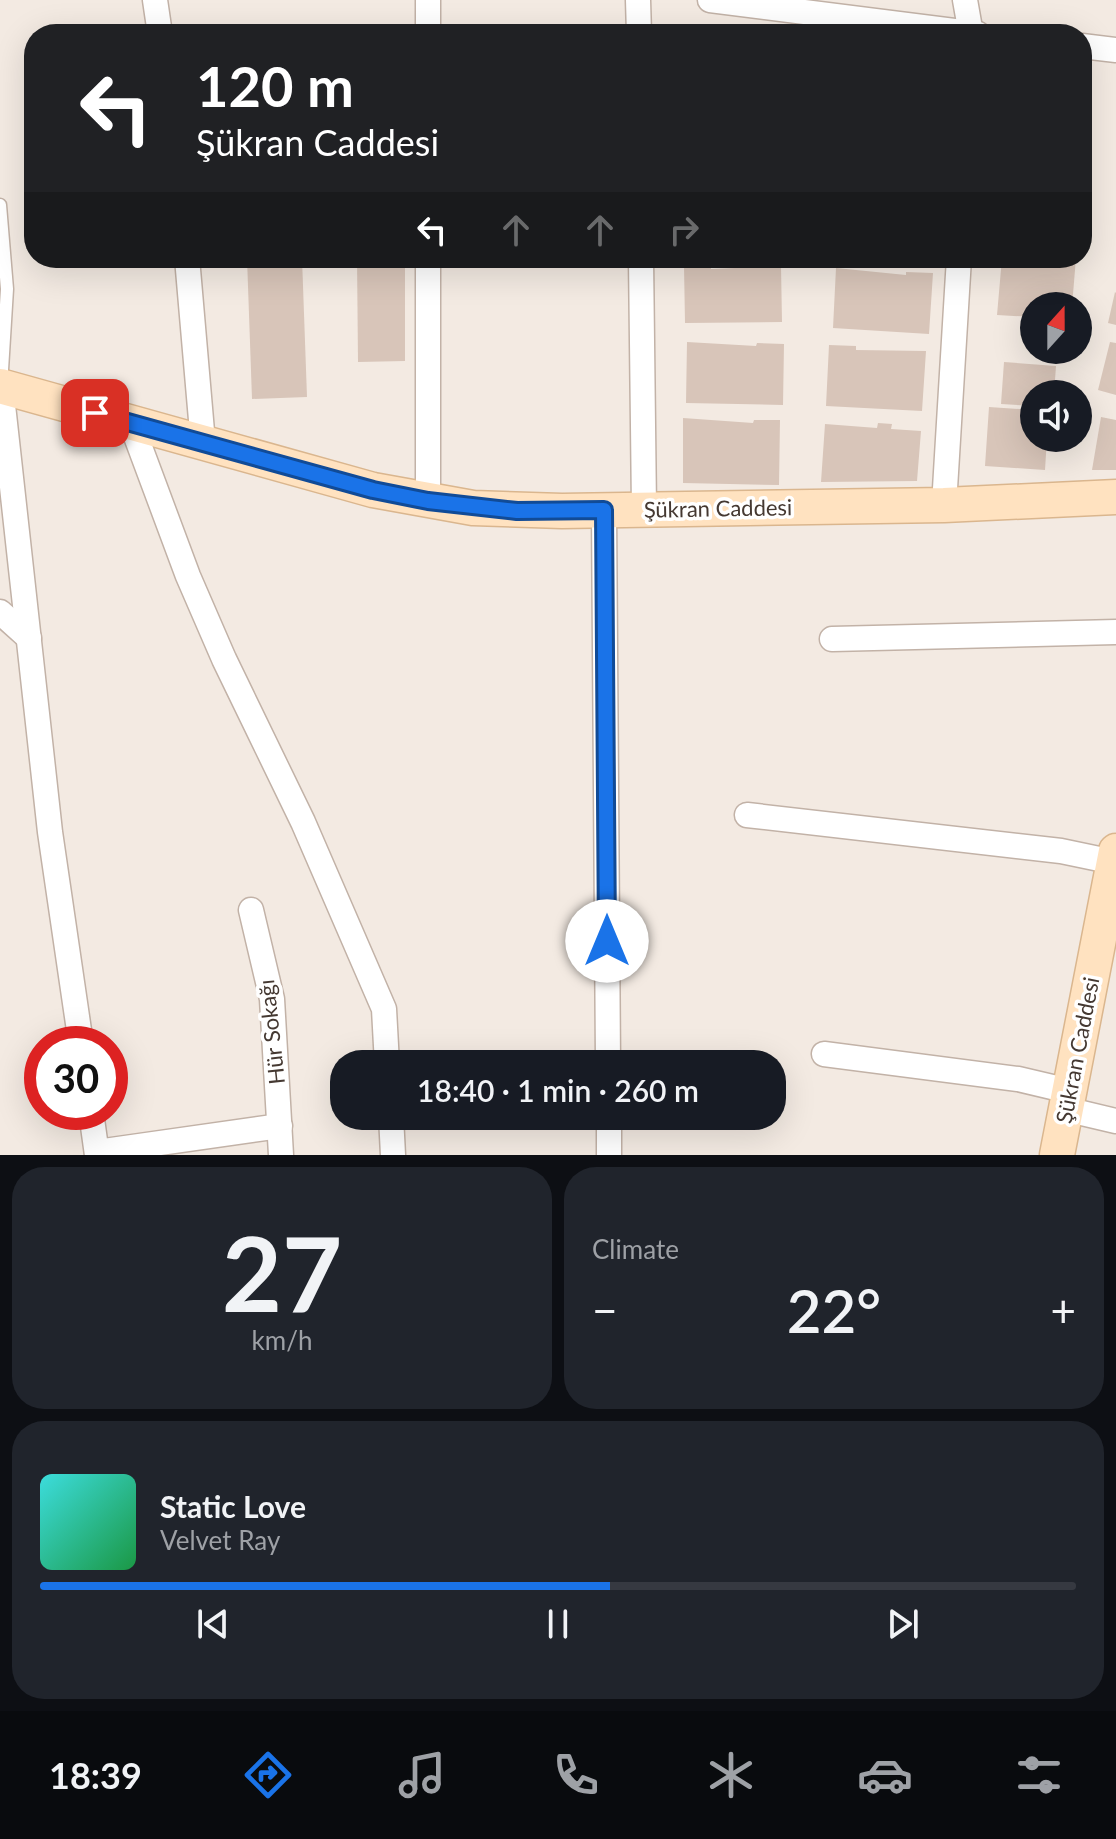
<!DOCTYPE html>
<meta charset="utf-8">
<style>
:root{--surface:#171b24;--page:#20242c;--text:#f1f3f6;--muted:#9ea1a6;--line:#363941;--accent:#1a73e8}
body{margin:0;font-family:Lato,sans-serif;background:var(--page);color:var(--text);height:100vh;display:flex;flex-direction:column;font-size:30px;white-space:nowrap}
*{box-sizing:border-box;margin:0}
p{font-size:26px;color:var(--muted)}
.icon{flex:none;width:44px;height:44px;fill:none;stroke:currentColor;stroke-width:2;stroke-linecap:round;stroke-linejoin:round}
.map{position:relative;height:1155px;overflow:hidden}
.drawer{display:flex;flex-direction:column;gap:12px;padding:12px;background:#0d0f14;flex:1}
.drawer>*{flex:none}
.top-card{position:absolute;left:24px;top:24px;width:1068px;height:244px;border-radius:32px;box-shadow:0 8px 32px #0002;background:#202124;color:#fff;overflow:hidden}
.needle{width:52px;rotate:21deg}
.controls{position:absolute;left:1020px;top:292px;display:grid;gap:16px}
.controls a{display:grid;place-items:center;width:72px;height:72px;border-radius:50%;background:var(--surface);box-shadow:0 8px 32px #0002;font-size:40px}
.speed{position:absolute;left:24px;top:1026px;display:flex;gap:16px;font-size:40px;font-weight:700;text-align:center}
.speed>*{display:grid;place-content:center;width:104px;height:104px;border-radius:50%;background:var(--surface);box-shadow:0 8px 32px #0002;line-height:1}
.speed .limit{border:12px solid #d22;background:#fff;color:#111}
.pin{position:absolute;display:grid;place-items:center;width:68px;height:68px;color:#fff;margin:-34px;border-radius:16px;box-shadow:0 4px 12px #0006}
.me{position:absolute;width:88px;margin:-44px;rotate:0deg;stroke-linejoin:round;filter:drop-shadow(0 0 6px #0008)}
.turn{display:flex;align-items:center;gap:28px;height:168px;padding:0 40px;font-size:36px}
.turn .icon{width:104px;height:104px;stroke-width:2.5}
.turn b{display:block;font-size:56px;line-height:68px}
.lanes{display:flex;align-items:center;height:76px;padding:0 40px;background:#0003;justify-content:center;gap:40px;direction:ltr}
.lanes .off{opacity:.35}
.big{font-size:60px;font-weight:600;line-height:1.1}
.drawer .tile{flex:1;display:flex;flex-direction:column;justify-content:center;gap:12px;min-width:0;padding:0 28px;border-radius:32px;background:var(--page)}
.drawer .dial{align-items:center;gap:0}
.dial b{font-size:104px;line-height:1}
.song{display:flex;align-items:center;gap:24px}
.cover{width:96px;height:96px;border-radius:12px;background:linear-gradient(135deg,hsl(180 70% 55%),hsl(140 70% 35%))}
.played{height:8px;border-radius:4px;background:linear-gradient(90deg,var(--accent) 55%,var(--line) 55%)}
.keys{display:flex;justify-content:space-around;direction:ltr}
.heat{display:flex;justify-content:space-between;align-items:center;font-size:44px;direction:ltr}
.drawer .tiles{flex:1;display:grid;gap:12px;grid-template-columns:1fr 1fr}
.tile:last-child{grid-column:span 2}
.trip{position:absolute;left:330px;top:1050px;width:456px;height:80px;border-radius:32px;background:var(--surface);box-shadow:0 8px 32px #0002;font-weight:600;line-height:80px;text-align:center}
.tabs{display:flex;height:128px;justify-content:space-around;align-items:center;background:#090b0e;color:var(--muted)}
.tabs .icon{width:56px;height:56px}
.tabs .current{color:var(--accent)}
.tabs b{font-size:36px;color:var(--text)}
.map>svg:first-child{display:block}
.building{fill:#d8c5b9}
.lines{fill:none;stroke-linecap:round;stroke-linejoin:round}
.lane-casing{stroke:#c2b2a7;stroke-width:15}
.street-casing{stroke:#c2b2a7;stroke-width:27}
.secondary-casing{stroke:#dab68e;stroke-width:37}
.lane{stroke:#fff;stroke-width:12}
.street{stroke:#fff;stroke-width:24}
.secondary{stroke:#ffe2c0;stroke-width:34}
.route-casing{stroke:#114b97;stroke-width:20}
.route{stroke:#1a73e8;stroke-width:14}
.labels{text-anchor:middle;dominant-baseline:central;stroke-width:7;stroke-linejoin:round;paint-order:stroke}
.street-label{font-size:22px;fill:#453932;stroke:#fff}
</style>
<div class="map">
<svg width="1116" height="1155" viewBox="0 0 1116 1155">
<rect width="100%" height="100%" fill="#f3eae2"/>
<g class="building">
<path d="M247,258H302L307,397L252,399Z"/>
<path d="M357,258H405V361L358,362Z"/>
<path d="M1002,258H1076L1072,306H1034V317L997,315Z"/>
<path d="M684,266H711V269L781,266L782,322L685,323Z"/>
<path d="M836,268L906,275V272L933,273L929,334L833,328Z"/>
<path d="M1115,292L1116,293V325L1108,323Z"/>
<path d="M687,342L756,346L757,343L784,344L783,405L686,403Z"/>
<path d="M1110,342L1116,343V395L1098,390Z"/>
<path d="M829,345L856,346V350L926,351L922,411L826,406Z"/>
<path d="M1004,362L1056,366L1054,394H1034V406L1001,404Z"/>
<path d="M989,407L1034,410V438H1047L1045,470L985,466Z"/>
<path d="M1101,417L1116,420V470H1092Z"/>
<path d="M683,418L753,423L754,420H780L779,485L683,483Z"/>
<path d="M878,423L892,424L891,429L921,431L917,481L821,482L825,424L877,428Z"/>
</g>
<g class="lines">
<defs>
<path id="lane" d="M0,205L7,289L1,386"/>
<g id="street">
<path d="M155,0L160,34"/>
<path d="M428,0V34"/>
<path d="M638,0L639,34"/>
<path d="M710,0L978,34"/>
<path d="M965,0L971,34"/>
<path d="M1082,46L1116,50"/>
<path d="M187,258L203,443"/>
<path d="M428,258V501"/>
<path d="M641,258L644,509"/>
<path d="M1,387L50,832L81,1044"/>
<path d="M131,423L188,576L224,659L303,822L384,1009L387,1064"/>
<path d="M944,505L959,258"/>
<path d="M604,510L608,1064"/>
<path d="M0,612L29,638"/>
<path d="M832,639L1116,632"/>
<path d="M747,815L1061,851L1114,862"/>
<path d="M251,910L272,999L281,1155"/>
<path d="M824,1054L1018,1079L1069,1091"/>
<path d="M1065,1109L1116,1121"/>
<path d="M91,1112L97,1155"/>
<path d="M391,1116L393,1155"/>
<path d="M609,1116V1155"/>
<path d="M97,1152L280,1126"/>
</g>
<g id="secondary">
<path d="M0,386L373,490L473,508L562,511L944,505L1116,497"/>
<path d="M1057,1155L1116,851"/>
</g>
</defs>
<use href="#lane" class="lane-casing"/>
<use href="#street" class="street-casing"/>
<use href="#secondary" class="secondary-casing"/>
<use href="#lane" class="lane"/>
<use href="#street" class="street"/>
<use href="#secondary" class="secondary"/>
</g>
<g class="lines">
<defs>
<path id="route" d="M95,413L373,490L428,501L517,511L604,510L607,941"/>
</defs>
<use href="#route" class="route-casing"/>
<use href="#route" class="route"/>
</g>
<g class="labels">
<g class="street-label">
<text transform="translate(718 508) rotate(-1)">Şükran Caddesi</text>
<text transform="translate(271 1032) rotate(-96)">Hür Sokağı</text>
<text transform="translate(1077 1050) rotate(-79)">Şükran Caddesi</text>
</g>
</g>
</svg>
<div class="controls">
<a><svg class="needle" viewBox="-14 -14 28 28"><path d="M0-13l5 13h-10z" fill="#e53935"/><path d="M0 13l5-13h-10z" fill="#9ea1a6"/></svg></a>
<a><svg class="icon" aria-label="sound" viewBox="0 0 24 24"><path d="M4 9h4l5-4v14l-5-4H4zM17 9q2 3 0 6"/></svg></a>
</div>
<div class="speed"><div class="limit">30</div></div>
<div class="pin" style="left:95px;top:413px;background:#d93025"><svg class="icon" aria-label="arrive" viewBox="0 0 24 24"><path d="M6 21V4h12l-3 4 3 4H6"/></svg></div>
<svg class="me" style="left:607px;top:941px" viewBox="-20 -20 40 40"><circle r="19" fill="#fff"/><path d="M0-13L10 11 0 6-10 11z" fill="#1a73e8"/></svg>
<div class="trip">18:40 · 1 min · 260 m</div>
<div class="top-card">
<div class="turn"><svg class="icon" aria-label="left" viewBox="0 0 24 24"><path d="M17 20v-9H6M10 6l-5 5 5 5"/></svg><div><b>120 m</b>Şükran Caddesi</div></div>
<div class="lanes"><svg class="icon" aria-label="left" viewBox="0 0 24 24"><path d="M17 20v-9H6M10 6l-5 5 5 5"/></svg><svg class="icon off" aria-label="ahead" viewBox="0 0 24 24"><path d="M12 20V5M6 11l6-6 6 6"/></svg><svg class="icon off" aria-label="ahead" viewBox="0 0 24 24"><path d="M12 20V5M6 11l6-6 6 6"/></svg><svg class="icon off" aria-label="right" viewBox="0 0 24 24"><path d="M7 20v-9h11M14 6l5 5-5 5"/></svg></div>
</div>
</div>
<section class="drawer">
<div class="tiles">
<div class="tile dial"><b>27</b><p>km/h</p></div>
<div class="tile"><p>Climate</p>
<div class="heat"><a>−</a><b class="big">22°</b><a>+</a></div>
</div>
<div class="tile">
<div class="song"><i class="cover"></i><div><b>Static Love</b><p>Velvet Ray</p></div></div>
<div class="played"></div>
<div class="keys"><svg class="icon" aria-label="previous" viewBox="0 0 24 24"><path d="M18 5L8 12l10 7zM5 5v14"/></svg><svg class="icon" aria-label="pause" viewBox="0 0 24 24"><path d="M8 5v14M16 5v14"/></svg><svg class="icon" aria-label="next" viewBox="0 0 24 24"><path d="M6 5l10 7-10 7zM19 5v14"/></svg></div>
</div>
</div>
</section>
<nav class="tabs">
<b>18:39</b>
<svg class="icon current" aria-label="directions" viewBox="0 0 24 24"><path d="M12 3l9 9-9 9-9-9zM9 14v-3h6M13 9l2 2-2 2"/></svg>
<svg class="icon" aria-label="music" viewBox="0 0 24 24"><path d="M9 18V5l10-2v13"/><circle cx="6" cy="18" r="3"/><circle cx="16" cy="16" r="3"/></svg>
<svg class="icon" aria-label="phone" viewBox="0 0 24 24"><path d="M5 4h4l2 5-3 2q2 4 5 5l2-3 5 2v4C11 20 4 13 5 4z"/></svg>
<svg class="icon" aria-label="climate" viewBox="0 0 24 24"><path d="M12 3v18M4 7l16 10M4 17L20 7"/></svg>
<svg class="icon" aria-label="car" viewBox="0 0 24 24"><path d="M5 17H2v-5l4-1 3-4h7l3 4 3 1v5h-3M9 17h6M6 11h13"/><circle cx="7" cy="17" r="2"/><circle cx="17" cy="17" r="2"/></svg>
<svg class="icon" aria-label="filters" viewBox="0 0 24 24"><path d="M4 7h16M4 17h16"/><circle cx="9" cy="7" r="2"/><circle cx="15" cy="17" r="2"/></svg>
</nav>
